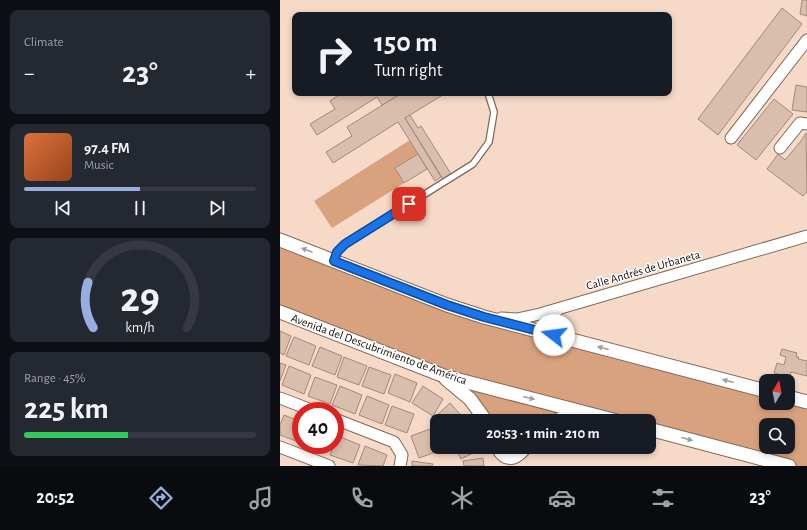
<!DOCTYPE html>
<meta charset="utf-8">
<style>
:root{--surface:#171b24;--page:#242831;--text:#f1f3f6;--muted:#9ea1a6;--line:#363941;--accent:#98aee1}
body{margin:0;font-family:"Alegreya Sans",sans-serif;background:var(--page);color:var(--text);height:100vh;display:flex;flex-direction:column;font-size:15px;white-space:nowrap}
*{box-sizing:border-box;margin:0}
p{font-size:13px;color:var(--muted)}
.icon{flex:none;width:22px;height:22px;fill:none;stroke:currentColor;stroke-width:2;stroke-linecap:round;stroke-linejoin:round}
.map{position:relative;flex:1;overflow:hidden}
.sheet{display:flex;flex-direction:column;gap:10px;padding:10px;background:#0d0f14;width:280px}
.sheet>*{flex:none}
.guide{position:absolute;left:12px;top:12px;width:380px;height:84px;border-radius:8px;box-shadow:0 2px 6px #0003;background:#171b24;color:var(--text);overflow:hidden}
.needle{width:26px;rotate:10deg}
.controls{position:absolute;left:479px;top:374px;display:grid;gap:8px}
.controls a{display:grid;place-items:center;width:36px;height:36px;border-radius:8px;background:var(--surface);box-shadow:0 2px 6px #0003;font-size:20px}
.speed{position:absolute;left:12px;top:402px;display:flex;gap:8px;font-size:20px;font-weight:700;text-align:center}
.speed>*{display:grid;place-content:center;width:52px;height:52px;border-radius:50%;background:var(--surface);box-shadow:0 2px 6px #0003;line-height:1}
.speed .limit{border:6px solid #d22;background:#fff;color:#111}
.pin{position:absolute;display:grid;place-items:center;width:34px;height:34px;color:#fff;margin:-17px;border-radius:8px;box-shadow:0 2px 6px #0006}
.me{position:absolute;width:44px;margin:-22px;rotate:285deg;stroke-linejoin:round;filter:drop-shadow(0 0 3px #0008)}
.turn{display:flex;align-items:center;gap:14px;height:84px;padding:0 16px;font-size:18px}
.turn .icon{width:52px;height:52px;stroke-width:2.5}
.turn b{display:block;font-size:28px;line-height:34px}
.big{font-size:30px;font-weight:600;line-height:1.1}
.sheet .tile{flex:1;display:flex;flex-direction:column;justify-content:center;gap:6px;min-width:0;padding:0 14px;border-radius:8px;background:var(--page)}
.sheet .dial{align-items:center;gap:0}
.dial svg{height:104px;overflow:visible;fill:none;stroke:var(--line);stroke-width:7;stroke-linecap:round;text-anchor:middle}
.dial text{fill:var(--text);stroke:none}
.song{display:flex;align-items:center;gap:12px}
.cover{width:48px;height:48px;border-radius:6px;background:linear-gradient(135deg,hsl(20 70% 55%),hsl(20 70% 35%))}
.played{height:4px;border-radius:2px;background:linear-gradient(90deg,var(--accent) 50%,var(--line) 50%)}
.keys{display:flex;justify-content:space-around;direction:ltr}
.heat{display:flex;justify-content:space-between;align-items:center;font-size:22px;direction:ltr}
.charge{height:6px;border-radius:3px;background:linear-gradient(90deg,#34c759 45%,var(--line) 0)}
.trip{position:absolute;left:150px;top:414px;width:226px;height:40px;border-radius:8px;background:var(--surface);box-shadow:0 2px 6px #0003;font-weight:600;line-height:40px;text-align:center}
.dock{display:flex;height:64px;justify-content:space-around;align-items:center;background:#090b0e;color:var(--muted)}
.dock .icon{width:28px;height:28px}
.dock .current{color:var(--accent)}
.dock b{font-size:18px;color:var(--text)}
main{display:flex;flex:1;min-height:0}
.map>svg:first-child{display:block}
.green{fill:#d9a27e;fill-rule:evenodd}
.building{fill:#dabead;stroke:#a38979}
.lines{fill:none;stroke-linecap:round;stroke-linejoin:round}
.service-casing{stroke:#826959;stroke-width:8}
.minor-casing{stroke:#826959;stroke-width:13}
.tertiary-casing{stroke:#826959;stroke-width:15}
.service{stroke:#fff;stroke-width:5.5}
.minor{stroke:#fff;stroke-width:11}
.tertiary{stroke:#fff;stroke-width:13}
.oneway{fill:#a29e9c}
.route-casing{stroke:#114b97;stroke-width:10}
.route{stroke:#1a73e8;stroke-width:7}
.labels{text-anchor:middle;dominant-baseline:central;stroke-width:3;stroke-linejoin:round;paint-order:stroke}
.street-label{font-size:12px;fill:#160d07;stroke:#fff}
</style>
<main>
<section class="sheet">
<div class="tile"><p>Climate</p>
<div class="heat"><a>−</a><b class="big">23°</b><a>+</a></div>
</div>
<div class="tile">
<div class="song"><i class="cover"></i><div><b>97.4 FM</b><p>Music</p></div></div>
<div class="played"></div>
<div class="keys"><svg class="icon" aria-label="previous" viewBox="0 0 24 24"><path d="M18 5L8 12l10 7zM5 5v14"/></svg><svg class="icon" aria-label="pause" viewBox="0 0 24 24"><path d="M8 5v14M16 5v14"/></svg><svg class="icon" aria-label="next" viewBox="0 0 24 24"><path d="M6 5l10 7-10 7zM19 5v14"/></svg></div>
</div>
<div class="tile dial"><svg viewBox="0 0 100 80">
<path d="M14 69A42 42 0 1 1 86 69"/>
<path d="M14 69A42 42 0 0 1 10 34" stroke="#98aee1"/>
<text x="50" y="56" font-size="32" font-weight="700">29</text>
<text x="50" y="72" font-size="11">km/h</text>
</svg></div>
<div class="tile"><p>Range · 45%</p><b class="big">225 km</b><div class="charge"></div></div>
</section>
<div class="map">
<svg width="527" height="466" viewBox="0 0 527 466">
<rect width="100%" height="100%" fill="#f6d9c7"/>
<g class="green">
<path d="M130,140L138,154L115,168L124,183L52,228L34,201Z"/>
<path d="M0,240L167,305L486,391V403L527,402V466H509L369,429V421H337L320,417L275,421H206L177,386L0,312ZM486,425H508V447H486Z"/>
</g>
<g class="building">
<path d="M522,0H527V16L520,14Z"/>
<path d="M502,8L522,24L438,135L418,119Z"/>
<path d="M516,85L527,87V112L512,110Z"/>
<path d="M62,93H115L117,96L102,105L97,97L37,135L30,124L55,109L50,101Z"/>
<path d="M122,93H166L125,118L161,177L155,181L118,122L53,163L46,152L72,136L67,127Z"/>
<path d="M494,99L513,114L476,160L457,145Z"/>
<path d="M130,115L138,128L141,126L171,174L163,179L125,118Z"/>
<path d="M526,133L527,192L523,196L487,169L498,154L505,160L521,141Z"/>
<path d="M138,154L147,169L124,183L115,168Z"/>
<path d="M0,331L11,336L4,355L0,353Z"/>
<path d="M14,337L36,346L29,365L6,356Z"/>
<path d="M40,347L62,356L55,375L32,366Z"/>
<path d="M502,349L517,353L516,357H519L518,359L527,361V376L511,372L510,377L494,373L497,363L504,365L506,357L500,355Z"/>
<path d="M64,357L87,366L79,385L57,377Z"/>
<path d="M0,363L6,365L0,381Z"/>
<path d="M9,366L31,375L24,394L2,385Z"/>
<path d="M89,367L111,375L104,394L82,386Z"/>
<path d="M115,374L137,383L130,402L108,393Z"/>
<path d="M35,377L57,385L50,404L28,396Z"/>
<path d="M60,386L82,395L75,414L52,405Z"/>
<path d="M143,386L163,399L153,416L132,403Z"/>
<path d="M87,396L109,405L102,424L79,415Z"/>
<path d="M170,403L186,421H159L155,417Z"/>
<path d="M112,406L134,414L127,433L105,425Z"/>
<path d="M4,415L21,422V436L19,442L0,435V425Z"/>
<path d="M150,429L159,451L139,458L131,436Z"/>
<path d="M58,436L80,445L73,463L50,455Z"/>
<path d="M26,445H49L46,453Z"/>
<path d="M85,446L107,455L103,466L78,465Z"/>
<path d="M175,447H198L199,450L181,459Z"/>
<path d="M203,458L204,466H184L183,461Z"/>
<path d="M132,461L153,464L152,466H132Z"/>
</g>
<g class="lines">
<defs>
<path id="service" d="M54,261L57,252L65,244L193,164L209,142L214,112L208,93"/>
<g id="minor">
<path d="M451,138L527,40"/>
<path d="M500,148L520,123L527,124"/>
<path d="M279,309C266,317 268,331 282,337"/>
<path d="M221,318L237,319L260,314L527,236"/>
<path d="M0,398L34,411"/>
<path d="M55,419L114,442L122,455L120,466"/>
<path d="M0,447L49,466"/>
</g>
<g id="tertiary">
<path d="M0,240L167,305L204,317L486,391"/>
<path d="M0,312L164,376L337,421"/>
<path d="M166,379L190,399L206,421"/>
<path d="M508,397L527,402"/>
<path d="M275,421L293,415H302"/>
<path d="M369,429L509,466"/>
<path d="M218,448C225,461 234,460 243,450"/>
</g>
</defs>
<use href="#service" class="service-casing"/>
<use href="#minor" class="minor-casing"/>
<use href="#tertiary" class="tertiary-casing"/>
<use href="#service" class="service"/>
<use href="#minor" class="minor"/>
<use href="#tertiary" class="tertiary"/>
</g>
<defs><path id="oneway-solid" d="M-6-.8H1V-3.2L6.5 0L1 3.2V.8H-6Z"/></defs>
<g class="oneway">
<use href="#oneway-solid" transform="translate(27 250) rotate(-159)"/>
<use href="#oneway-solid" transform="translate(323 348) rotate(-165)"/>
<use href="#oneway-solid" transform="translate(448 381) rotate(-165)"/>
<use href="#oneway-solid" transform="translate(249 398) rotate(14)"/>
<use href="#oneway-solid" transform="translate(407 439) rotate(15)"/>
</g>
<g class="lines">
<defs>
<path id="route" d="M129,204L65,244L57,252L54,261L167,305L204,317L274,335"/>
</defs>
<use href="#route" class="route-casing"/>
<use href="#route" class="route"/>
</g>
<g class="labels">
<g class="street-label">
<text transform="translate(363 270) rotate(-16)">Calle Andrés de Urbaneta</text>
<text transform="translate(99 349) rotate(20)">Avenida del Descubrimiento de América</text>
</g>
</g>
</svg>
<div class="controls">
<a><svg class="needle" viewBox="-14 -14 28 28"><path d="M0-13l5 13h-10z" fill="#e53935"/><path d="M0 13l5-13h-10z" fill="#9ea1a6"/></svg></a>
<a><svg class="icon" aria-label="search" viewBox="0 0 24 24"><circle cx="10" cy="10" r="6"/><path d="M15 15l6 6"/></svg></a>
</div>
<div class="speed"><div class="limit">40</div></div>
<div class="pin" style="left:129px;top:204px;background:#d93025"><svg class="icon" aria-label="arrive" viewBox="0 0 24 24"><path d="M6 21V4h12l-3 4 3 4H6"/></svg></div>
<svg class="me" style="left:274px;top:335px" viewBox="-20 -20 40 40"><circle r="19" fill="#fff"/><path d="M0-13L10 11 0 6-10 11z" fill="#1a73e8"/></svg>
<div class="trip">20:53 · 1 min · 210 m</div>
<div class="guide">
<div class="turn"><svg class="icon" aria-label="right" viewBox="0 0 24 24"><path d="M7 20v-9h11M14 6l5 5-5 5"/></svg><div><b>150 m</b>Turn right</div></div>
</div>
</div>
</main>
<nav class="dock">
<b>20:52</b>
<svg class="icon current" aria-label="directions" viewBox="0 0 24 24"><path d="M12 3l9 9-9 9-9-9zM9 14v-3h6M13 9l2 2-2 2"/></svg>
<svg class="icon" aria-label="music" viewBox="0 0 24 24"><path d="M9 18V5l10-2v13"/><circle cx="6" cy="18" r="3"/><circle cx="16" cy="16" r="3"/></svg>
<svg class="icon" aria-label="phone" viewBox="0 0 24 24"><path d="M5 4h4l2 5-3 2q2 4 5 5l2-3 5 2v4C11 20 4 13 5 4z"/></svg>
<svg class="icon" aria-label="climate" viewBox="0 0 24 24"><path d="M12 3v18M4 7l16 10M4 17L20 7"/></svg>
<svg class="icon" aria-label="car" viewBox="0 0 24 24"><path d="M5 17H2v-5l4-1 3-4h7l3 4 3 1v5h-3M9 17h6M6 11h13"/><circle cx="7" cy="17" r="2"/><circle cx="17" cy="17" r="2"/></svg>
<svg class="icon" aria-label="filters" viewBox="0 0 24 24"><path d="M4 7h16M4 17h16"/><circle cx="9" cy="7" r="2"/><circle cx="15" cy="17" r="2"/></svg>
<b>23°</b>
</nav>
